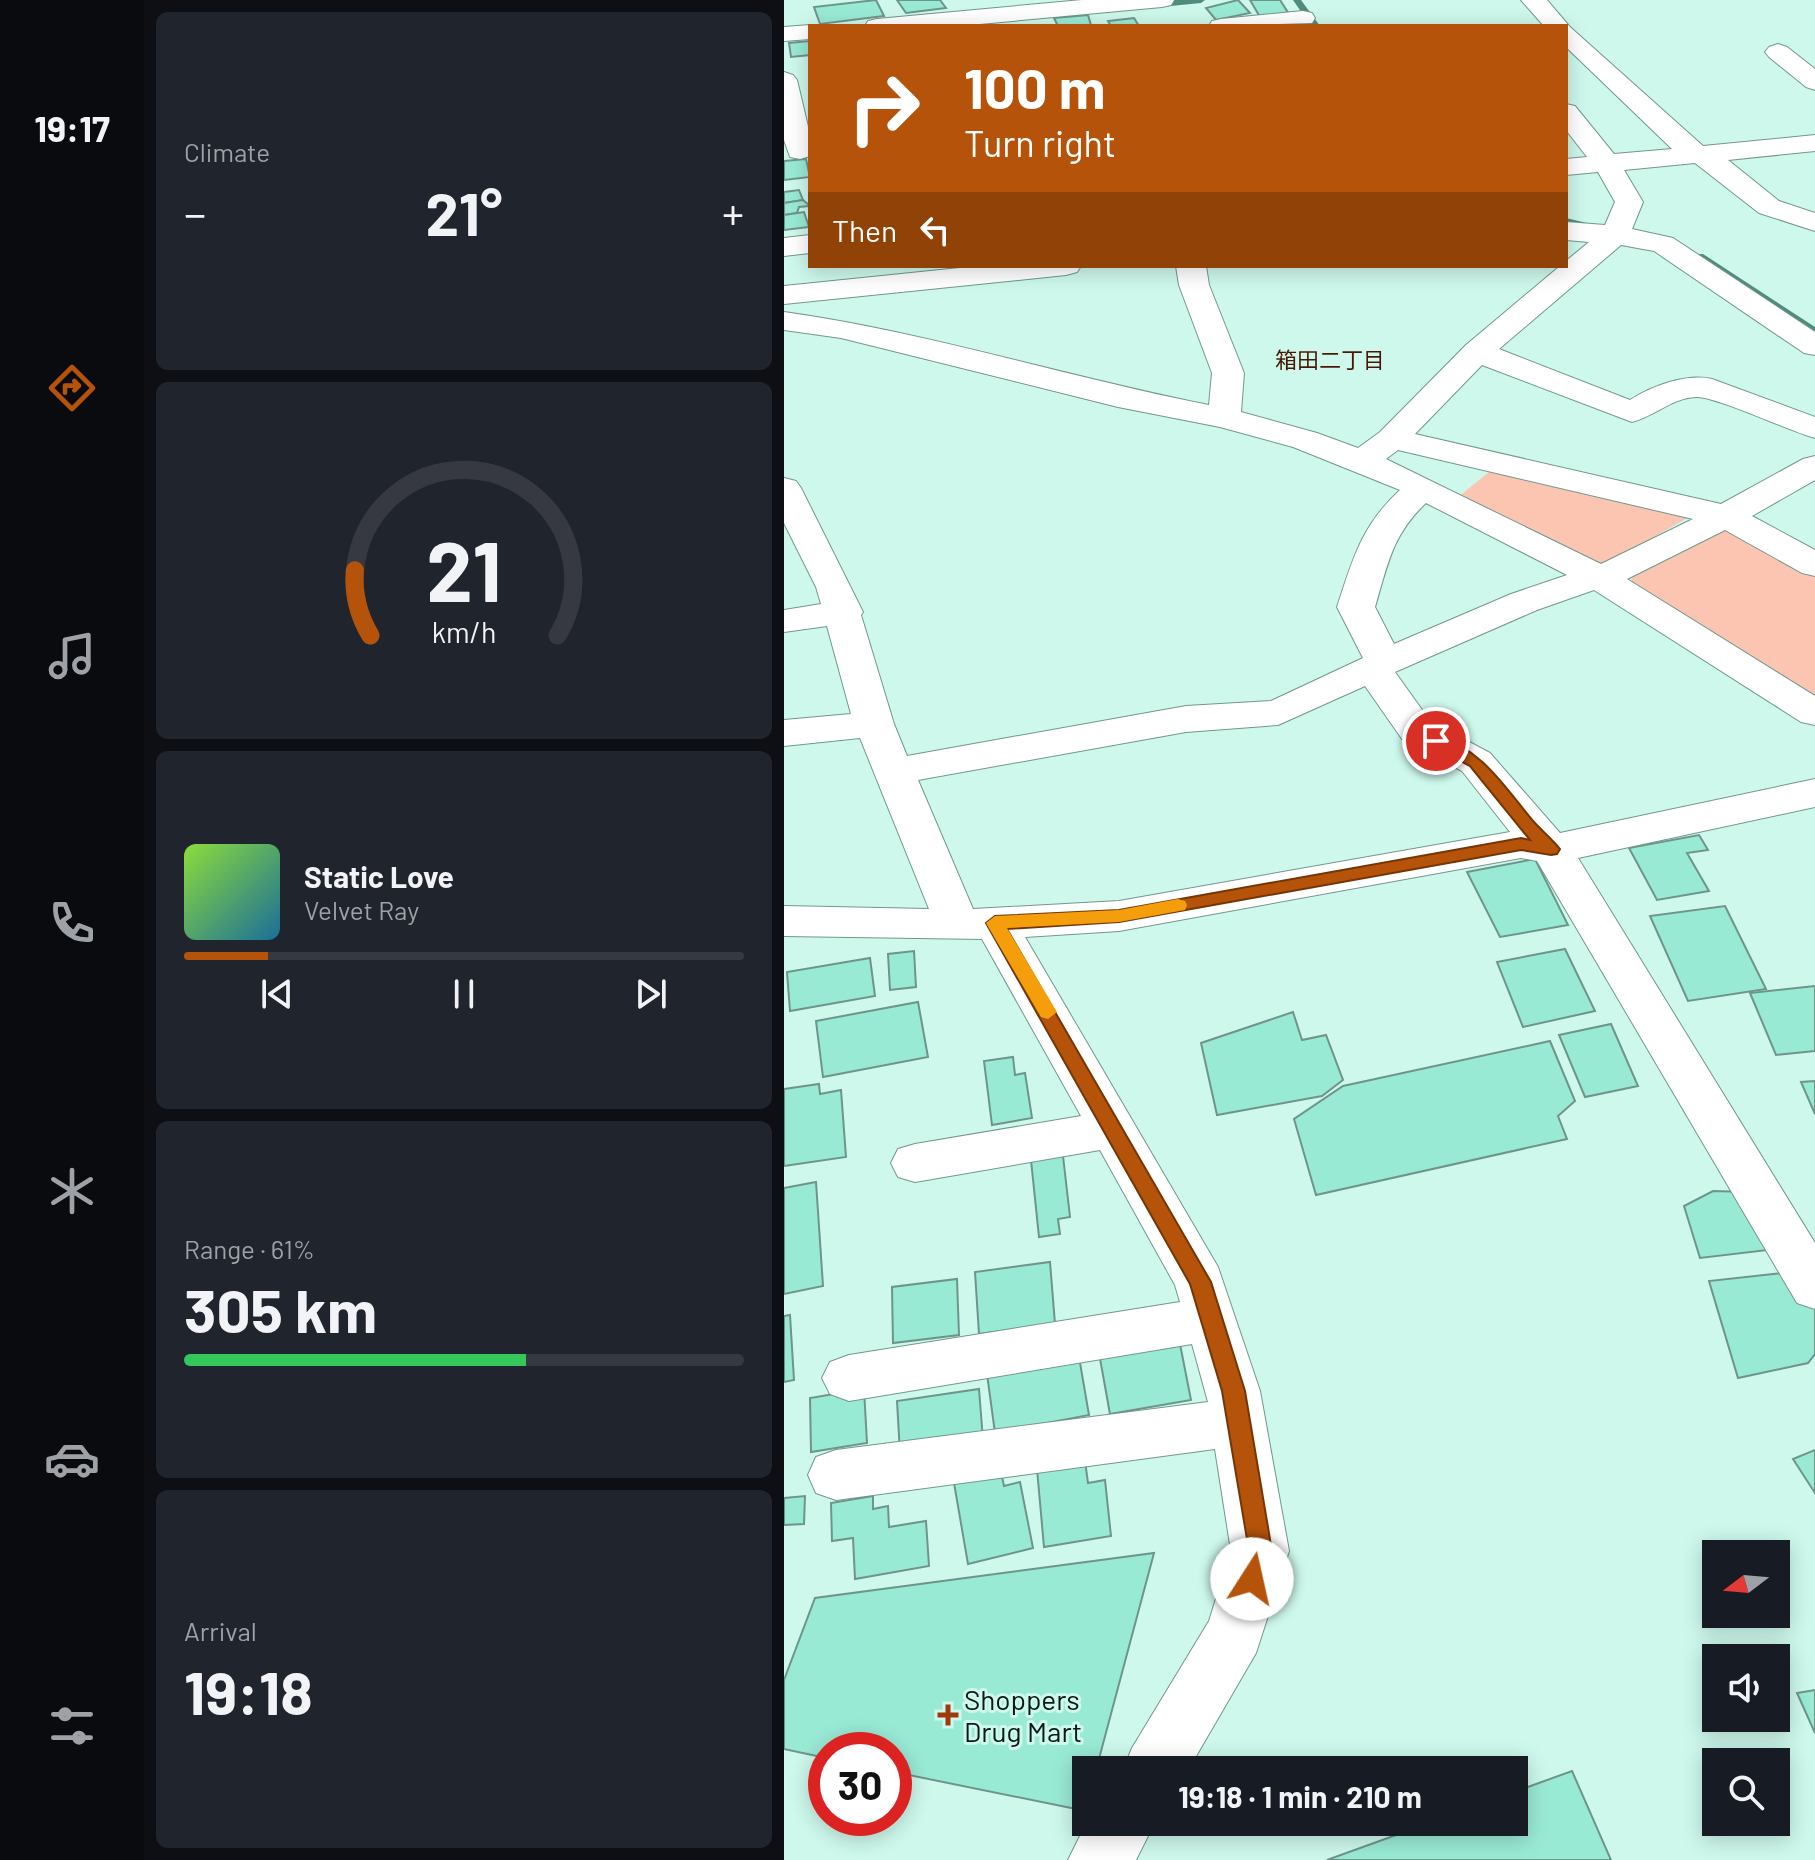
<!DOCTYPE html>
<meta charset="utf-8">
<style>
:root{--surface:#171b24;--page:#20242c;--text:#f1f3f6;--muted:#9ea1a6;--line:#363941;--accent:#b45309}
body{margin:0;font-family:Barlow,"Noto Sans JP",sans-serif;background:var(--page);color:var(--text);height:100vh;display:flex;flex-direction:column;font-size:30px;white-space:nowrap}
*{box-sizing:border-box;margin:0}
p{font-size:26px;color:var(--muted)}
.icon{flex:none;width:44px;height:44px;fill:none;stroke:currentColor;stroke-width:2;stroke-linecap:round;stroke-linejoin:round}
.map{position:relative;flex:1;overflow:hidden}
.details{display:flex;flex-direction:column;gap:12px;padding:12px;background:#0d0f14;width:640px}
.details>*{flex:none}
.guide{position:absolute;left:24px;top:24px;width:760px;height:244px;border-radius:0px;box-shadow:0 4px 20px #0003;background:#b45309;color:#fff;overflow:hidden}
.needle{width:52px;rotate:254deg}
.buttons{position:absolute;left:918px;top:1540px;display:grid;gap:16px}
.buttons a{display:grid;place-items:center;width:88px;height:88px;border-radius:0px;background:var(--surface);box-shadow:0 4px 20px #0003;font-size:40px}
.speed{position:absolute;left:24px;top:1732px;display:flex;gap:16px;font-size:40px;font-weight:700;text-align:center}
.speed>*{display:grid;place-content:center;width:104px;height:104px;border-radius:50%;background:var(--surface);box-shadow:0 4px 20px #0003;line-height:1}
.speed .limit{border:12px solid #d22;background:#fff;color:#111}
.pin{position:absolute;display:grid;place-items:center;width:68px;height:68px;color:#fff;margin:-34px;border:4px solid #fff;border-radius:50%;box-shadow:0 2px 8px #0007}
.me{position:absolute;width:88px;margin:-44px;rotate:10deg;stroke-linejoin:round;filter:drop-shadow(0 0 6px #0008)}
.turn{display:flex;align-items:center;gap:28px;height:168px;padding:0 24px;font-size:36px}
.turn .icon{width:104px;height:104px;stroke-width:2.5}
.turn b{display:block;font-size:56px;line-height:68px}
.then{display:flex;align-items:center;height:76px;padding:0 24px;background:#0003;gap:16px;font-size:30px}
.big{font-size:60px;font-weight:700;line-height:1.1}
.details .card{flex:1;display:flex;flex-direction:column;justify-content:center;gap:12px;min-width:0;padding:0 28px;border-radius:12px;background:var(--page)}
.details .dial{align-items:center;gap:0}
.dial svg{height:208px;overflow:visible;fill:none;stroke:var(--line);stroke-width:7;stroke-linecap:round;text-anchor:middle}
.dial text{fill:var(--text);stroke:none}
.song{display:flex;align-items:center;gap:24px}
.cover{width:96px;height:96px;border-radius:12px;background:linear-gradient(135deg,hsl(90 70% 55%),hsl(200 70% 35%))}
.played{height:8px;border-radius:4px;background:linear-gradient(90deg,var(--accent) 15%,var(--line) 15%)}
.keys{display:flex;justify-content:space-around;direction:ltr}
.heat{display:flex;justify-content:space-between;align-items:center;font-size:44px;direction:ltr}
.charge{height:12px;border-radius:6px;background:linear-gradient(90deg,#34c759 61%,var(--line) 0)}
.trip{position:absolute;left:288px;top:1756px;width:456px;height:80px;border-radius:0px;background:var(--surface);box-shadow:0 4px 20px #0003;font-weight:700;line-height:80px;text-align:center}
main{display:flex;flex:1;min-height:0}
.tabs{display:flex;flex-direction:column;width:144px;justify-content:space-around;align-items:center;background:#090b0e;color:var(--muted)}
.tabs .icon{width:56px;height:56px}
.tabs .selected{color:var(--accent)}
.tabs b{font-size:36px;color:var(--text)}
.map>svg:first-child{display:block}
.green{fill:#fbc5b2}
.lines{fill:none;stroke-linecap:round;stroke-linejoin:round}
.stream{fill:#4f8c7d;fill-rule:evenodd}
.building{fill:#99ead5;stroke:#6e958a;stroke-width:2}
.minor-casing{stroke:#71988d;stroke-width:2}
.minor{fill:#fff;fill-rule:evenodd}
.route{fill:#b45309;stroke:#753606;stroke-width:2}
.slow{fill:#f59e0b}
.poi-dot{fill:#9f390c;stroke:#cef8ec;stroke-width:3}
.labels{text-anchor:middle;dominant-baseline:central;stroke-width:6;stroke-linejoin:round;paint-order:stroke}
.far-neighbourhood-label{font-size:22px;fill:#491805;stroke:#cef8ec}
.near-poi-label{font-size:28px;fill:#0a1915;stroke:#cef8ec;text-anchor:start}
</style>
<main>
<nav class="tabs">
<b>19:17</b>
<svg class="icon selected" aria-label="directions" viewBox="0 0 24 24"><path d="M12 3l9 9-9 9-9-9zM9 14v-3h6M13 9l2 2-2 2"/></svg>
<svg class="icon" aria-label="music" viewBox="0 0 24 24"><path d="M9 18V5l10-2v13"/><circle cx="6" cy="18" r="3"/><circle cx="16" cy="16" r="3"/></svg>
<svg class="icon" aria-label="phone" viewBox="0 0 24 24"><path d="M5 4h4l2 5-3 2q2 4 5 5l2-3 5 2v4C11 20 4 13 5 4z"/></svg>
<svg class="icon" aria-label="climate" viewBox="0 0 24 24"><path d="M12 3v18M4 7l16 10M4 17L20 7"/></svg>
<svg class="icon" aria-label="car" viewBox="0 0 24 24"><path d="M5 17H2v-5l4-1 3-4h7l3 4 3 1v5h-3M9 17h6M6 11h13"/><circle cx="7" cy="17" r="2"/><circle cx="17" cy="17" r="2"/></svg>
<svg class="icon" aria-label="filters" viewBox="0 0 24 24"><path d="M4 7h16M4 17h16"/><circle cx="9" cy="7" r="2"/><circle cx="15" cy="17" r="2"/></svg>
</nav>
<section class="details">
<div class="card"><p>Climate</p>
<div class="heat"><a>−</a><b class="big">21°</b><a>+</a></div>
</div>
<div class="card dial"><svg viewBox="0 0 100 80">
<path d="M14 69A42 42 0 1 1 86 69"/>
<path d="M14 69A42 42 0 0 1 8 44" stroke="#b45309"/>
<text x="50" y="56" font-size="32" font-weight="700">21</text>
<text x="50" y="72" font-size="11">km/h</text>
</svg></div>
<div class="card">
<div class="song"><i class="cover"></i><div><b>Static Love</b><p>Velvet Ray</p></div></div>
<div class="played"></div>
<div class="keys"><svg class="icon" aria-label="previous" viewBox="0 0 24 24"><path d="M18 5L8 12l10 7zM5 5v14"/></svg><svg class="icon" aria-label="pause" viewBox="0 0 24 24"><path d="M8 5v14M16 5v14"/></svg><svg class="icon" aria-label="next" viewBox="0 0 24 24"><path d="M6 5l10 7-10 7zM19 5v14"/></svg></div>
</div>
<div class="card"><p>Range · 61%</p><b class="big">305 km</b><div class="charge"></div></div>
<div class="card"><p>Arrival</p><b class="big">19:18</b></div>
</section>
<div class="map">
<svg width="1031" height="1860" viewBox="0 0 1031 1860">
<rect width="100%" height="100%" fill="#cef8ec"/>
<g class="green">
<path d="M705,472L907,516L825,562L815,563L673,498Z"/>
<path d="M933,526L1031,573V699L848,585L847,573Z"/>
</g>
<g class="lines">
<g class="stream">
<path d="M390,0H421L417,3L366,8L362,5Z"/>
<path d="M509,0H517L536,26H527Z"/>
<path d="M782,218L815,226L810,229L782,224Z"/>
<path d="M911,254H919L1031,327V335L911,258Z"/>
</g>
</g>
<g class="building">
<path d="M92,0L100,16L36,24L30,7Z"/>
<path d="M113,0H156L162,8L122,13Z"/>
<path d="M454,0L466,13L432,20L422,8Z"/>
<path d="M466,0H496L505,14L476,17Z"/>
<path d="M304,15L307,25L319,26H274L270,18Z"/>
<path d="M350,18L355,26H327L324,21Z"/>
<path d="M26,41V55L7,57L5,43Z"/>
<path d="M22,159L26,177L0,180V161Z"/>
<path d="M15,190L19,200L0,203V192Z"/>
<path d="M19,200L26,206L15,207L13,213L0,215V203Z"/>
<path d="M20,212L25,227L0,230V215Z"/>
<path d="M915,835L924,850L903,853L925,891L873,900L845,848Z"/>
<path d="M751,859L784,925L716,937L683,872Z"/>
<path d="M941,906L982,989L904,1001L866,916Z"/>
<path d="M781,949L811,1011L739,1027L713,962Z"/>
<path d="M130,951L132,987L106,990L104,954Z"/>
<path d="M86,958L91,996L6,1011L3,972Z"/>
<path d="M1031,986V1051L992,1055L966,993Z"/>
<path d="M134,1002L144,1057L39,1077L32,1021Z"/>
<path d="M509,1012L518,1040L542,1035L559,1080L538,1096L433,1115L417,1043Z"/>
<path d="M827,1024L854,1086L801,1097L775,1035Z"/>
<path d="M766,1041L791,1101L774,1116L783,1139L532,1195L510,1119L559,1086Z"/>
<path d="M229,1057L231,1075L241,1073L248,1118L208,1125L200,1061Z"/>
<path d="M1031,1081V1114L1017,1082Z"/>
<path d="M35,1084L36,1094L57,1090L62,1157L0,1166V1089Z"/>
<path d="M279,1156L286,1217L274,1219L276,1234L255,1237L247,1160Z"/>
<path d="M32,1182L39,1286L0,1294V1188Z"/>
<path d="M929,1191L964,1192L984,1250L916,1258L900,1206Z"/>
<path d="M266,1262L271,1324L195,1334L191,1272Z"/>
<path d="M1017,1271L1031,1301V1354L1024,1363L954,1378L925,1281Z"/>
<path d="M173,1279L175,1335L109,1343L108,1287Z"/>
<path d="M6,1315L10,1380L0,1382V1316Z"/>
<path d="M395,1339L407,1400L326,1414L315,1353Z"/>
<path d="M295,1357L305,1415L211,1433L203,1374Z"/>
<path d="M80,1389L83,1443L27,1452L26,1398Z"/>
<path d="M195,1389L199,1440L116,1453L113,1401Z"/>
<path d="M1031,1450V1493L1009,1459Z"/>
<path d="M301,1461L304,1483L321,1480L327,1536L260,1547L253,1469Z"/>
<path d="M217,1472L220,1486L236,1482L249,1548L184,1564L170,1483Z"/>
<path d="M21,1496L20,1524L0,1525V1498Z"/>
<path d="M89,1496V1509L104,1506L105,1527L142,1521L145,1566L71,1579L69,1538L48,1541L47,1503Z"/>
<path d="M370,1553L312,1770H302V1811L110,1772V1750H42V1758L0,1749V1680L31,1598Z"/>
<path d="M1031,1690V1733L1013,1693Z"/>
<path d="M788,1771L827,1860H543L648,1822H730V1792Z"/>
</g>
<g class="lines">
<defs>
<g id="minor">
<path d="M298,0H390L387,5L378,7L174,26H81L84,21L93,19Z"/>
<path d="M737,0H763L786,27L919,146L1031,135V151L944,160L995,201L1031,213V231L975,213L911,163L840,170L859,202L848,229L889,238L1031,332V355L1020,353L870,251L837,245L715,349L846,400C868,386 902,373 928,379L1031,417V438C1005,431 931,396 912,397C888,398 871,416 848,422L698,365L631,434L937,504L1019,459L1031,456V480L968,516L1031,550V576L1018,573L941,530L843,579L1031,696V725L1017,722L810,590L753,610L611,672L646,721L706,753L776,833L1031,779V807L794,858L1031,1243V1309L1013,1303L753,861L737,858L335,931L241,937L434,1267L476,1391L505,1551L472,1653L404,1770H339L348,1748L425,1621L447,1551L431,1449L52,1500L32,1493L24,1475L32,1457L52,1450L424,1402L408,1344L65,1401L46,1394L38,1378L46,1362L65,1355L396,1302L391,1285L316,1150L131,1182L114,1177L107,1163L114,1149L131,1144L297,1116L198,939L0,936V906L145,909L76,738L0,746V720L67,714L43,626L0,632V610L37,604L32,587L0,523V478L12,481L17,488L79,612L77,615L110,724L123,756L402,706L487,701L579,658L553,607C569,559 577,526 616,490L509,447L436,427L334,407L57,338L0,330V312C143,332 283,377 425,405L428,373L395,285L392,266H422L425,285L460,373L457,412L533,433L574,448L596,432L682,345L776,266H782V261L805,242L782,240V222L821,225L831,202L814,172L782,175V159L803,157L782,130V104L791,106L830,154L888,149L782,47V26H760ZM614,450L909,519L817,564L602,459ZM642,503L783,575L727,594L610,644L591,607C604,564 608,535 642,503ZM581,686L618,739L678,771L726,832L335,901L189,909L134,780L402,732L494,725Z"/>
<path d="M519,11L528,13L531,18L528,23L425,26L428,21L437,19Z"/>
<path d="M26,25L32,26H26V39L0,41V27Z"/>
<path d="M994,44L1003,47L1031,69V90L1022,87L985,57L981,52L985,47Z"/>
<path d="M0,72L9,75L13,80L26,135V156L16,159L6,157L0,140Z"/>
<path d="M26,235V253L0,256V238Z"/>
<path d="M195,266H297L293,272L282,275L0,304V286Z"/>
<path d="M303,1822H371L352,1860H284Z"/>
</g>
</defs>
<use href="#minor" class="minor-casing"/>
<use href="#minor" class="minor"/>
</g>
<path class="route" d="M652,736C698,748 721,788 750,822C758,831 768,839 776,849L773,854L767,855L737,850L335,922L223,929L427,1282L461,1391L488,1551L476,1586L468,1590L460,1586L456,1579L465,1551L438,1391L406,1284L202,923L211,916L335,910L737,838L746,840L686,766L646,745L644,741Z"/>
<path class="slow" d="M394,899L401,901L403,905L401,910L335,922L223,928L273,1012L264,1019L257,1017L202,923L211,916L335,910Z"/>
<path class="poi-dot" d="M160 1703h8v8h8v8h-8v8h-8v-8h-8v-8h8z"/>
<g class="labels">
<g class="far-neighbourhood-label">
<text x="546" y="359">箱田二丁目</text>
</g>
<g class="near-poi-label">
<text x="180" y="1699">Shoppers<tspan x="180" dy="32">Drug Mart</tspan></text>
</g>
</g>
</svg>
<div class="buttons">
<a><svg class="needle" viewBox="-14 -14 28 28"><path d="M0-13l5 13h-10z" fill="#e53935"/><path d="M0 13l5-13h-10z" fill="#9ea1a6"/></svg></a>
<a><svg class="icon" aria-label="sound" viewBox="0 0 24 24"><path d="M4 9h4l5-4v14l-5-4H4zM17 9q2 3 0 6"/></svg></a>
<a><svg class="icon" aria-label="search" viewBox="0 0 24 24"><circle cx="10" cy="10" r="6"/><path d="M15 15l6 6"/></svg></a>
</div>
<div class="speed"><div class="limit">30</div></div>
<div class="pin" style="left:652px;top:741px;background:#d93025"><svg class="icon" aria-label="arrive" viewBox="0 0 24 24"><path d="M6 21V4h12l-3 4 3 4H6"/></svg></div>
<svg class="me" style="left:468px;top:1579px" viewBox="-20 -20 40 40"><circle r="19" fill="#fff"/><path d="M0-13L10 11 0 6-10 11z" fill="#b45309"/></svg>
<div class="trip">19:18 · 1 min · 210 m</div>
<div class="guide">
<div class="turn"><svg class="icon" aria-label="right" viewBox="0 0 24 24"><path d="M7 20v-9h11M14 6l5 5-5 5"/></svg><div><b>100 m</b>Turn right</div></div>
<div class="then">Then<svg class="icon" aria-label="left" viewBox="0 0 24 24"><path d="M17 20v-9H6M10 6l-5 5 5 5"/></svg></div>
</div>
</div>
</main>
